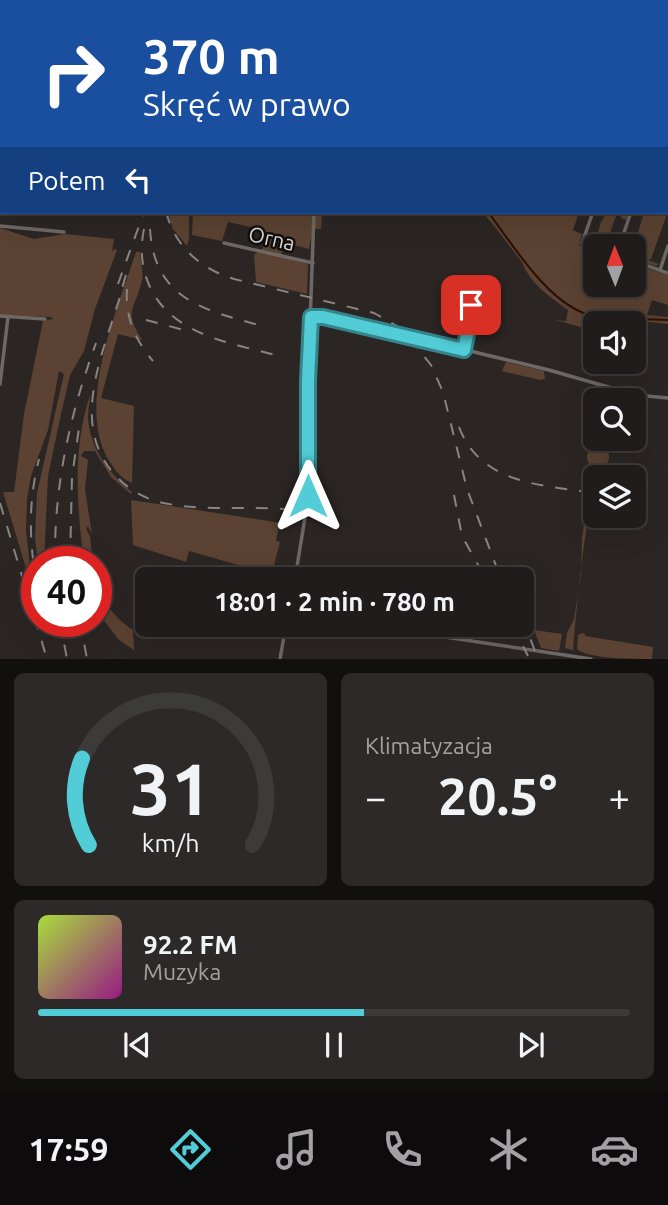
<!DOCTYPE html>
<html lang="pl">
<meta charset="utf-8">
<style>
:root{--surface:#201c1b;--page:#2d2928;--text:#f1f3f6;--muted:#a2a1a3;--line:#3d3a3a;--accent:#52ccd6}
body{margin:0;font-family:Ubuntu,sans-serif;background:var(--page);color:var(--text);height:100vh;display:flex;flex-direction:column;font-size:26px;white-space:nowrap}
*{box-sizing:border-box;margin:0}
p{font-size:23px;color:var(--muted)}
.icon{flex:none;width:38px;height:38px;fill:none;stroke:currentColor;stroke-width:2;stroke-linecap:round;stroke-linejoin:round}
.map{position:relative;height:659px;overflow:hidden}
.panel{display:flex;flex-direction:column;gap:14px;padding:14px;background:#120f0f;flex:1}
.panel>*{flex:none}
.banner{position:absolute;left:0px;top:0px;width:668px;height:214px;box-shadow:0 7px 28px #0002,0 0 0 2px var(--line);background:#1a4fa0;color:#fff;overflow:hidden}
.needle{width:46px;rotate:359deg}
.tools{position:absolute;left:583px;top:234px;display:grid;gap:14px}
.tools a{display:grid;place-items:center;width:63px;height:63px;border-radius:10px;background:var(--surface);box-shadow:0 7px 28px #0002,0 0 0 2px var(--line);font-size:35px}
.speed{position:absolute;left:21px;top:546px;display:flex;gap:14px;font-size:35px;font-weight:700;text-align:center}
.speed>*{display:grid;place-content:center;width:91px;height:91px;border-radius:50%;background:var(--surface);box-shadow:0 7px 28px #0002,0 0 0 2px var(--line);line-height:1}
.speed .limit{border:10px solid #d22;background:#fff;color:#111}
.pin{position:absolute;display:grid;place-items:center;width:60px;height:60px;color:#fff;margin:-30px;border-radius:14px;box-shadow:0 4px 10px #0006}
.me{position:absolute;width:77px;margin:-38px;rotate:0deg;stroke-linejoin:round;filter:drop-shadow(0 0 5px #0008)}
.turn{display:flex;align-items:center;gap:24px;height:147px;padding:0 28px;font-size:32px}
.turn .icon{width:91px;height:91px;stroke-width:2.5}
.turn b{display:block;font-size:49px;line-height:60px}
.then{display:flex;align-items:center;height:66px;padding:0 28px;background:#0003;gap:14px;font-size:26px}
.big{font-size:52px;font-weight:700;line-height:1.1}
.panel .widget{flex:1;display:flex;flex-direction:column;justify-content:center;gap:10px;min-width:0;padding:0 24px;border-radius:10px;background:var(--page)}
.panel .dial{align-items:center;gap:0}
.dial svg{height:182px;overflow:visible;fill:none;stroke:var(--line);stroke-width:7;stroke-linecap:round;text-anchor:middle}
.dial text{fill:var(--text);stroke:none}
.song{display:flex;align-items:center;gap:21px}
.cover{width:84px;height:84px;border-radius:10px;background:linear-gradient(135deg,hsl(80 70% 55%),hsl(310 70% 35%))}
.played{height:7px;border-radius:4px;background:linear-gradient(90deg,var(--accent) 55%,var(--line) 55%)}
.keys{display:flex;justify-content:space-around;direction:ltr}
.heat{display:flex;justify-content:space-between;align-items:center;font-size:38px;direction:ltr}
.panel .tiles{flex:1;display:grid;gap:14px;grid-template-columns:1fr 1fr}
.widget:last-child{grid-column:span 2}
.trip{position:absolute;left:135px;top:567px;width:399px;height:70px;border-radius:10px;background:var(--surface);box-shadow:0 7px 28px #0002,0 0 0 2px var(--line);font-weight:700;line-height:70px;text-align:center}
.tabs{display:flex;height:112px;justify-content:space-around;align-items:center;background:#0d0b0b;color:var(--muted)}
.tabs .icon{width:49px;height:49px}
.tabs .on{color:var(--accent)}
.tabs b{font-size:32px;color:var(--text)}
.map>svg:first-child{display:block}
.green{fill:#5b4232}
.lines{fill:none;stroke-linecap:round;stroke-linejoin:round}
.stream{stroke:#2a0f00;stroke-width:2}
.minor{stroke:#6d6865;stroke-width:3.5}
.rail{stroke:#888482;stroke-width:2;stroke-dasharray:12 12;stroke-linecap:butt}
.route-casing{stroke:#35858b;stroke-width:18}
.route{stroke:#52ccd6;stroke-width:12}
.labels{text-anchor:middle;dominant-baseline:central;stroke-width:5;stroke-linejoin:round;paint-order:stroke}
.street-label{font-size:21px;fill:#dad7d5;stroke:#12100f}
</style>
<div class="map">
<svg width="668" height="659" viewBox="0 0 668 659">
<rect width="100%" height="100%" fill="#2b2624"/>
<g class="green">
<path d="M0,0H216L2,2V12Z"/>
<path d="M667,190L668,211L651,259L648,260L659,264L656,266L642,262L643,258L640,256L638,260L634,259V247L644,212H667Z"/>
<path d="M167,212H189V238L187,246L173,229Z"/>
<path d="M193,212H322L321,229H313L309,249L293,245V238L284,237L281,257L308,264L307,294L256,282L254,255L263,248L265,231L264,230L228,222L222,241L192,235Z"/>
<path d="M483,212H565V214L566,212H579L573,230L582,234L579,245L595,251V285H634V264L668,275V305L652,300L647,315L668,317V324L640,321L634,326V324H595V331L556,320L566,321L568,310C549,296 531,285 522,262Z"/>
<path d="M605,212H629L626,220L621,218V215L616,216L605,247L586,243L585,237L595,242L601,222L606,214Z"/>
<path d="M0,228L34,239L65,234L114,239L112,252L114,249L117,250L95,309L84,351L70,375L61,414L48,476L44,562H38L35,538L37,493L64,374L59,371L48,430L31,476L27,499L26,530L30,567L26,568L3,492H14L24,414L43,321L53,319L51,317L0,315Z"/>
<path d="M136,252H140C140,260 144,272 142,280C135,311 123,309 142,340L118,334L101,398L134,406L132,483C123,479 117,473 112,465C73,412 117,310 136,252Z"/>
<path d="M506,362L544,371L545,379L540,380L502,371Z"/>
<path d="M90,395C90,402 88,410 88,417C90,449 109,473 132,492L131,494L111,477L95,451H84L81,456L88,460L85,489L92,535L88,526L86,529L90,536L93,562H84C77,507 72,449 90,395Z"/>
<circle cx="598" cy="457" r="11"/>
<path d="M588,496H595V506L590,505C582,553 577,601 573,650L565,648L567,633L574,619L581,575L582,539Z"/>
<path d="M131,500L289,524L288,528L279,526L276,541L280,542L274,565L283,567L281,577L189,551L186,562L133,545Z"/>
<path d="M96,586C106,606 115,618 133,630L134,650L118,639L96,610Z"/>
<path d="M534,630L562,634L559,651L541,648Z"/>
<path d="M582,633L585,634V636L653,647L652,659C635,659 588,659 577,649L578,635Z"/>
</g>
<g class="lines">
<g class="stream">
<path d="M377,0L379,2"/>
<path d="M539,0L548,2"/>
<path d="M606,2L614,0"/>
<path d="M488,212C514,246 549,306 593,316C618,321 643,318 668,320"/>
</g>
<g class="minor">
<path d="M299,0L300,2"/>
<path d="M588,0V2"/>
<path d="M369,2V0"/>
<path d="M667,66H668"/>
<path d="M667,84L668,85"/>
<path d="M667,109L668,105"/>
<path d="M667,140H668"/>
<path d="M667,187L668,188"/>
<path d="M593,212L582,243L595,248"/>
<path d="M0,226L64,232"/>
<path d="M224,243L313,263"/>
<path d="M619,247L631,212"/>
<path d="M634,261L668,273"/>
<path d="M660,270L668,246"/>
<path d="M461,281L471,307L464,350"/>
<path d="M0,316L45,319"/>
<path d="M311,317H321L345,321L549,370L636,395L668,398"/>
<path d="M0,384L8,317"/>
<path d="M295,579L308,499V381L314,212"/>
<path d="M365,625L591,659"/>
<path d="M280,659L286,625"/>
</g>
<g class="rail">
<path d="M226,2L227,0"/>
<path d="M166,212C175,246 200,269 234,279L374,313L397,326L419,350L431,365L443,392L467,489L501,579"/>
<path d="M144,229C140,248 141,268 150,287C173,336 232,343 279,356"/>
<path d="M150,229C154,300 205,310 262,326"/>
<path d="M126,275C122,286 121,296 117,306C100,361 70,429 117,477C129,490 145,499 163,503C207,512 252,505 296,510"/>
<path d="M118,284L144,212"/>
<path d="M127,289C125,317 135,340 153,361"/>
<path d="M146,320L184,330"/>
<path d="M459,427C481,485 543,485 595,493"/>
<path d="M454,495L462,536L486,579"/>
<path d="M0,503L47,659"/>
<path d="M55,562C54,485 70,414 96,343"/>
<path d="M70,562L72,477L80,421"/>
<path d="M37,585C29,542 28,502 39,459"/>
<path d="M522,617L538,659"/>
<path d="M60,621L67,659"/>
<path d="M80,621L87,659"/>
<path d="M512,625L528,656"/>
</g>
</g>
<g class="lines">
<defs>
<path id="route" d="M308,496V381L311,317H323L464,350L472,310L471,305"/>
</defs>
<use href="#route" class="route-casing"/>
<use href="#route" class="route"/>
</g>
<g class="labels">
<g class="street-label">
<text transform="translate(272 238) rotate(13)">Orna</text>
</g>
</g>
</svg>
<div class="tools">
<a><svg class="needle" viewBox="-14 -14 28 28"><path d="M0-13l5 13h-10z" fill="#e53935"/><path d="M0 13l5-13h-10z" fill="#a2a1a3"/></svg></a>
<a><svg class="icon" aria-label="sound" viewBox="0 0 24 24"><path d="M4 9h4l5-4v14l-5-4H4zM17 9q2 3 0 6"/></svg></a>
<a><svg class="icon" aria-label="search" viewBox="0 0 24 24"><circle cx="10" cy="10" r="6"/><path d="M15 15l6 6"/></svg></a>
<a><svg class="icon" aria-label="layers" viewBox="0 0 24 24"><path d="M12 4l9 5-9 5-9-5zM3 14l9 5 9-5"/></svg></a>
</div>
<div class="speed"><div class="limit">40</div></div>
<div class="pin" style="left:471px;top:305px;background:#d93025"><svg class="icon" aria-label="arrive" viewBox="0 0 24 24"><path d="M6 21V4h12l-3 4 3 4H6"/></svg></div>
<svg class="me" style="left:308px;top:496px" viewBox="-20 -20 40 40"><path d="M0-17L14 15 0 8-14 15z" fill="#52ccd6" stroke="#fff" stroke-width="4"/></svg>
<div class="trip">18:01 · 2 min · 780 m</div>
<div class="banner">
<div class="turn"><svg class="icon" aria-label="right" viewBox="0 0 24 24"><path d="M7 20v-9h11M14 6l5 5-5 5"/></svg><div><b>370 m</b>Skręć w prawo</div></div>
<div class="then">Potem<svg class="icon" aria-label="left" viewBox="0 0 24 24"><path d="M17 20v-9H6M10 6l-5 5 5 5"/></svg></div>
</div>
</div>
<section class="panel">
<div class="tiles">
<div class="widget dial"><svg viewBox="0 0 100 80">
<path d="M14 69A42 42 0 1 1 86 69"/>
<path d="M14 69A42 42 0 0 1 11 31" stroke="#52ccd6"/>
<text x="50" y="56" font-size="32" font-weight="700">31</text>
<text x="50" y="72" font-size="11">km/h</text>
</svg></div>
<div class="widget"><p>Klimatyzacja</p>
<div class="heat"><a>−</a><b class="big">20.5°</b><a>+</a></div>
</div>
<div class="widget">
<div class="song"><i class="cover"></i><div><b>92.2 FM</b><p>Muzyka</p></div></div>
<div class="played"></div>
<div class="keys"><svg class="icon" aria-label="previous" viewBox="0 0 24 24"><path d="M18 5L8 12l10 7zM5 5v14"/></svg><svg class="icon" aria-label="pause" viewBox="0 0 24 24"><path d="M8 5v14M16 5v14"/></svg><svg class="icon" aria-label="next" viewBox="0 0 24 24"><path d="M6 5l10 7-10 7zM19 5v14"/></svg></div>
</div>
</div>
</section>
<nav class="tabs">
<b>17:59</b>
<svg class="icon on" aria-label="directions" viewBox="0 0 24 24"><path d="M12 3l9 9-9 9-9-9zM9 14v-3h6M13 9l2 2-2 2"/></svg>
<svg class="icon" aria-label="music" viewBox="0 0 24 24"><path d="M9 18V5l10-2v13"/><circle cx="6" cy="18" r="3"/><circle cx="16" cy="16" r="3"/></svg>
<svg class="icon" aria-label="phone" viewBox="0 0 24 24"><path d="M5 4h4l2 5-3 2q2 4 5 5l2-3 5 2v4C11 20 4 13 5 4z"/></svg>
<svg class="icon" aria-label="climate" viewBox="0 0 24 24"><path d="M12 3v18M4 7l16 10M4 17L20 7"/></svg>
<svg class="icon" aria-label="car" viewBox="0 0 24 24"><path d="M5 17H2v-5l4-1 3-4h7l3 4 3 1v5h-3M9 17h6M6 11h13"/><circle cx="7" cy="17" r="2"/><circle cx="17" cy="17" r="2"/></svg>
</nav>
